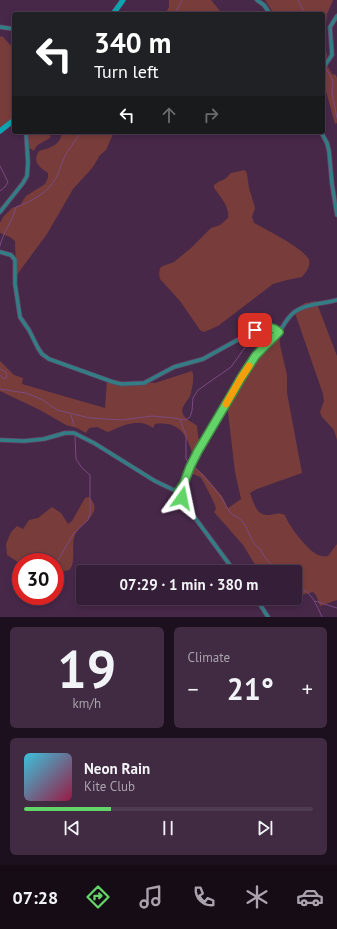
<!DOCTYPE html>
<meta charset="utf-8">
<style>
:root{--surface:#351e37;--page:#402b42;--text:#f1f3f6;--muted:#aaa2ad;--line:#4f3c52;--accent:#63d468}
body{margin:0;font-family:"PT Sans",sans-serif;background:var(--page);color:var(--text);height:100vh;display:flex;flex-direction:column;font-size:15px;white-space:nowrap}
*{box-sizing:border-box;margin:0}
p{font-size:13px;color:var(--muted)}
.icon{flex:none;width:22px;height:22px;fill:none;stroke:currentColor;stroke-width:2;stroke-linecap:round;stroke-linejoin:round}
.map{position:relative;height:617px;overflow:hidden}
.side{display:flex;flex-direction:column;gap:10px;padding:10px;background:#1d101e;flex:1}
.side>*{flex:none}
.banner{position:absolute;left:12px;top:12px;width:313px;height:122px;border-radius:4px;box-shadow:0 2px 6px #0003,0 0 0 1px var(--line);background:#202124;color:#fff;overflow:hidden}
.speed{position:absolute;left:12px;top:553px;display:flex;gap:8px;font-size:20px;font-weight:700;text-align:center}
.speed>*{display:grid;place-content:center;width:52px;height:52px;border-radius:50%;background:var(--surface);box-shadow:0 2px 6px #0003,0 0 0 1px var(--line);line-height:1}
.speed .limit{border:6px solid #d22;background:#fff;color:#111}
.pin{position:absolute;display:grid;place-items:center;width:34px;height:34px;color:#fff;margin:-17px;border-radius:8px;box-shadow:0 2px 6px #0006}
.me{position:absolute;width:44px;margin:-22px;rotate:12deg;stroke-linejoin:round;filter:drop-shadow(0 0 3px #0008)}
.turn{display:flex;align-items:center;gap:14px;height:84px;padding:0 16px;font-size:18px}
.turn .icon{width:52px;height:52px;stroke-width:2.5}
.turn b{display:block;font-size:28px;line-height:34px}
.lanes{display:flex;align-items:center;height:38px;padding:0 16px;background:#0003;justify-content:center;gap:20px;direction:ltr}
.lanes .off{opacity:.35}
.big{font-size:30px;font-weight:600;line-height:1.1}
.side .card{flex:1;display:flex;flex-direction:column;justify-content:center;gap:6px;min-width:0;padding:0 14px;border-radius:6px;background:var(--page)}
.side .dial{align-items:center;gap:0}
.dial b{font-size:52px;line-height:1}
.song{display:flex;align-items:center;gap:12px}
.cover{width:48px;height:48px;border-radius:6px;background:linear-gradient(135deg,hsl(190 70% 55%),hsl(340 70% 35%))}
.played{height:4px;border-radius:2px;background:linear-gradient(90deg,var(--accent) 30%,var(--line) 30%)}
.keys{display:flex;justify-content:space-around;direction:ltr}
.heat{display:flex;justify-content:space-between;align-items:center;font-size:22px;direction:ltr}
.side .tiles{flex:1;display:grid;gap:10px;grid-template-columns:1fr 1fr}
.card:last-child{grid-column:span 2}
.trip{position:absolute;left:76px;top:565px;width:226px;height:40px;border-radius:4px;background:var(--surface);box-shadow:0 2px 6px #0003,0 0 0 1px var(--line);font-weight:600;line-height:40px;text-align:center}
.dock{display:flex;height:64px;justify-content:space-around;align-items:center;background:#150c16;color:var(--muted)}
.dock .icon{width:28px;height:28px}
.dock .on{color:var(--accent)}
.dock b{font-size:18px;color:var(--text)}
.map>svg:first-child{display:block}
.green{fill:#783d3a}
.lines{fill:none;stroke-linecap:round;stroke-linejoin:round}
.stream{stroke:#7c4a80;stroke-width:1}
.street-casing{stroke:#634665;stroke-width:5}
.secondary-casing{stroke:#634665;stroke-width:6}
.street{stroke:#337d85;stroke-width:3.5}
.secondary{stroke:#0ba5b1;stroke-width:5}
.route-casing{stroke:#408a44;stroke-width:10}
.route{stroke:#63d468;stroke-width:7}
.slow{stroke:#f59e0b;stroke-width:7}
</style>
<div class="map">
<svg width="337" height="617" viewBox="0 0 337 617">
<rect width="100%" height="100%" fill="#472849"/>
<g class="green">
<path d="M169,0H211L220,11L214,14H165L169,7Z"/>
<path d="M265,0H333L327,14L324,47L327,54L326,63L332,74L336,75L337,78V123L335,124L323,80V14H274Z"/>
<path d="M2,36L14,49V117L0,128V37Z"/>
<path d="M27,132H47L51,137C45,142 36,143 34,151L28,147Z"/>
<path d="M62,132H114L106,150L100,155L93,167L73,189L47,234L16,276L15,241L10,237L0,233V223L3,217L12,208L20,205L26,196L45,184L48,178V173C39,167 32,162 39,151C50,148 61,145 62,132Z"/>
<path d="M245,170L247,174L249,188L255,208L252,217L254,223C265,229 305,249 309,260C311,266 306,272 302,277L287,280L273,284L218,326L204,332L200,330L180,301L160,279L159,274L160,268L163,266L174,262L191,248L211,228L220,225L228,218C230,207 220,196 214,188V185L218,182L225,179L231,173Z"/>
<path d="M316,301L337,356V440L334,430L322,417L320,412L324,401L323,394L294,310L305,303Z"/>
<path d="M279,332L280,345L287,375V393L302,473L257,489L250,493C254,503 256,516 269,515C276,514 278,512 285,515C288,525 307,549 316,554C320,556 324,557 328,556L337,544V600L320,606L316,595L313,592L305,594L290,600L288,598H295V572H262L254,563L243,545L214,512L216,509C216,505 202,478 200,477C197,475 192,474 188,472L191,464L204,475L222,496L228,508L241,499L235,472L227,404L243,372Z"/>
<path d="M0,361L14,375L23,378L22,384L105,408L107,379L129,383L146,382L155,383L192,371C195,376 192,390 190,396C187,402 180,407 183,414C185,420 193,422 197,426L199,442L202,444L193,456C187,435 180,421 155,424L153,428C138,417 123,426 108,432L97,427L89,428L86,433L77,428L66,425L40,410L0,391Z"/>
<path d="M89,497C105,512 82,522 76,533C70,543 77,563 69,570L55,573V562H21V564L7,555L6,544L11,532L17,526L23,529L29,520L38,518L52,507L61,513L68,524L72,521L85,498Z"/>
</g>
<g class="lines">
<g class="stream">
<path d="M298,0L303,10V14"/>
<path d="M175,14L182,0"/>
<path d="M325,67L333,81L332,92L337,118"/>
<path d="M0,166L8,182L5,187L0,191"/>
<path d="M0,246C3,232 13,220 16,207C31,202 49,192 56,178C59,172 61,165 64,158C68,149 76,141 81,132"/>
<path d="M0,369L6,372L7,377L4,379L0,375"/>
<path d="M0,389L26,393L43,400L57,410L90,418L122,420L152,416L174,418L185,420L190,417L192,411L193,398L198,390L231,367L246,346L271,330"/>
<path d="M71,415L74,425"/>
<path d="M180,420L186,435V459L191,465"/>
<path d="M194,467C203,474 213,487 220,496C224,501 226,507 230,512C233,516 239,517 242,521C249,529 251,544 260,549C264,558 271,563 276,572"/>
<path d="M55,565L74,533L88,520L90,514V475L82,468L76,459L75,435"/>
<path d="M295,587C311,589 316,604 322,617"/>
<path d="M315,601L337,608"/>
</g>
<defs>
<g id="street">
<path d="M257,0L264,5L270,14"/>
<path d="M0,27L14,29"/>
<path d="M323,68L332,55L330,27L337,16"/>
<path d="M321,132L327,143L329,151L332,184L337,215"/>
<path d="M0,212L23,183L27,176L28,162L26,132"/>
<path d="M0,252L11,255L15,260V284L20,317L29,330L38,348L42,354L49,359L113,382L121,384L144,383L174,367L203,359L259,328C266,327 274,326 279,332"/>
<path d="M0,440L24,441L44,439L65,433H74L94,443L155,481L178,492"/>
<path d="M235,572L184,503L178,492C188,481 191,464 198,451C208,433 220,415 231,397C239,383 246,368 256,356C262,349 270,343 276,337C283,328 286,317 296,311C308,303 324,304 337,300"/>
<path d="M256,598L268,617"/>
</g>
<g id="secondary">
<path d="M113,14L123,0"/>
<path d="M0,131L14,120"/>
</g>
</defs>
<use href="#street" class="street-casing"/>
<use href="#secondary" class="secondary-casing"/>
<use href="#street" class="street"/>
<use href="#secondary" class="secondary"/>
</g>
<g class="lines">
<defs>
<path id="route" d="M182,498L178,492L184,483L190,467L198,451L233,392L241,378L256,355L279,332C272,325 263,327 255,330"/>
</defs>
<use href="#route" class="route-casing"/>
<use href="#route" class="route"/>
<path class="slow" d="M226,404L241,378L249,366"/>
</g>
</svg>
<div class="speed"><div class="limit">30</div></div>
<div class="pin" style="left:255px;top:330px;background:#d93025"><svg class="icon" aria-label="arrive" viewBox="0 0 24 24"><path d="M6 21V4h12l-3 4 3 4H6"/></svg></div>
<svg class="me" style="left:182px;top:498px" viewBox="-20 -20 40 40"><path d="M0-17L14 15 0 8-14 15z" fill="#63d468" stroke="#fff" stroke-width="4"/></svg>
<div class="trip">07:29 · 1 min · 380 m</div>
<div class="banner">
<div class="turn"><svg class="icon" aria-label="left" viewBox="0 0 24 24"><path d="M17 20v-9H6M10 6l-5 5 5 5"/></svg><div><b>340 m</b>Turn left</div></div>
<div class="lanes"><svg class="icon" aria-label="left" viewBox="0 0 24 24"><path d="M17 20v-9H6M10 6l-5 5 5 5"/></svg><svg class="icon off" aria-label="ahead" viewBox="0 0 24 24"><path d="M12 20V5M6 11l6-6 6 6"/></svg><svg class="icon off" aria-label="right" viewBox="0 0 24 24"><path d="M7 20v-9h11M14 6l5 5-5 5"/></svg></div>
</div>
</div>
<section class="side">
<div class="tiles">
<div class="card dial"><b>19</b><p>km/h</p></div>
<div class="card"><p>Climate</p>
<div class="heat"><a>−</a><b class="big">21°</b><a>+</a></div>
</div>
<div class="card">
<div class="song"><i class="cover"></i><div><b>Neon Rain</b><p>Kite Club</p></div></div>
<div class="played"></div>
<div class="keys"><svg class="icon" aria-label="previous" viewBox="0 0 24 24"><path d="M18 5L8 12l10 7zM5 5v14"/></svg><svg class="icon" aria-label="pause" viewBox="0 0 24 24"><path d="M8 5v14M16 5v14"/></svg><svg class="icon" aria-label="next" viewBox="0 0 24 24"><path d="M6 5l10 7-10 7zM19 5v14"/></svg></div>
</div>
</div>
</section>
<nav class="dock">
<b>07:28</b>
<svg class="icon on" aria-label="directions" viewBox="0 0 24 24"><path d="M12 3l9 9-9 9-9-9zM9 14v-3h6M13 9l2 2-2 2"/></svg>
<svg class="icon" aria-label="music" viewBox="0 0 24 24"><path d="M9 18V5l10-2v13"/><circle cx="6" cy="18" r="3"/><circle cx="16" cy="16" r="3"/></svg>
<svg class="icon" aria-label="phone" viewBox="0 0 24 24"><path d="M5 4h4l2 5-3 2q2 4 5 5l2-3 5 2v4C11 20 4 13 5 4z"/></svg>
<svg class="icon" aria-label="climate" viewBox="0 0 24 24"><path d="M12 3v18M4 7l16 10M4 17L20 7"/></svg>
<svg class="icon" aria-label="car" viewBox="0 0 24 24"><path d="M5 17H2v-5l4-1 3-4h7l3 4 3 1v5h-3M9 17h6M6 11h13"/><circle cx="7" cy="17" r="2"/><circle cx="17" cy="17" r="2"/></svg>
</nav>
